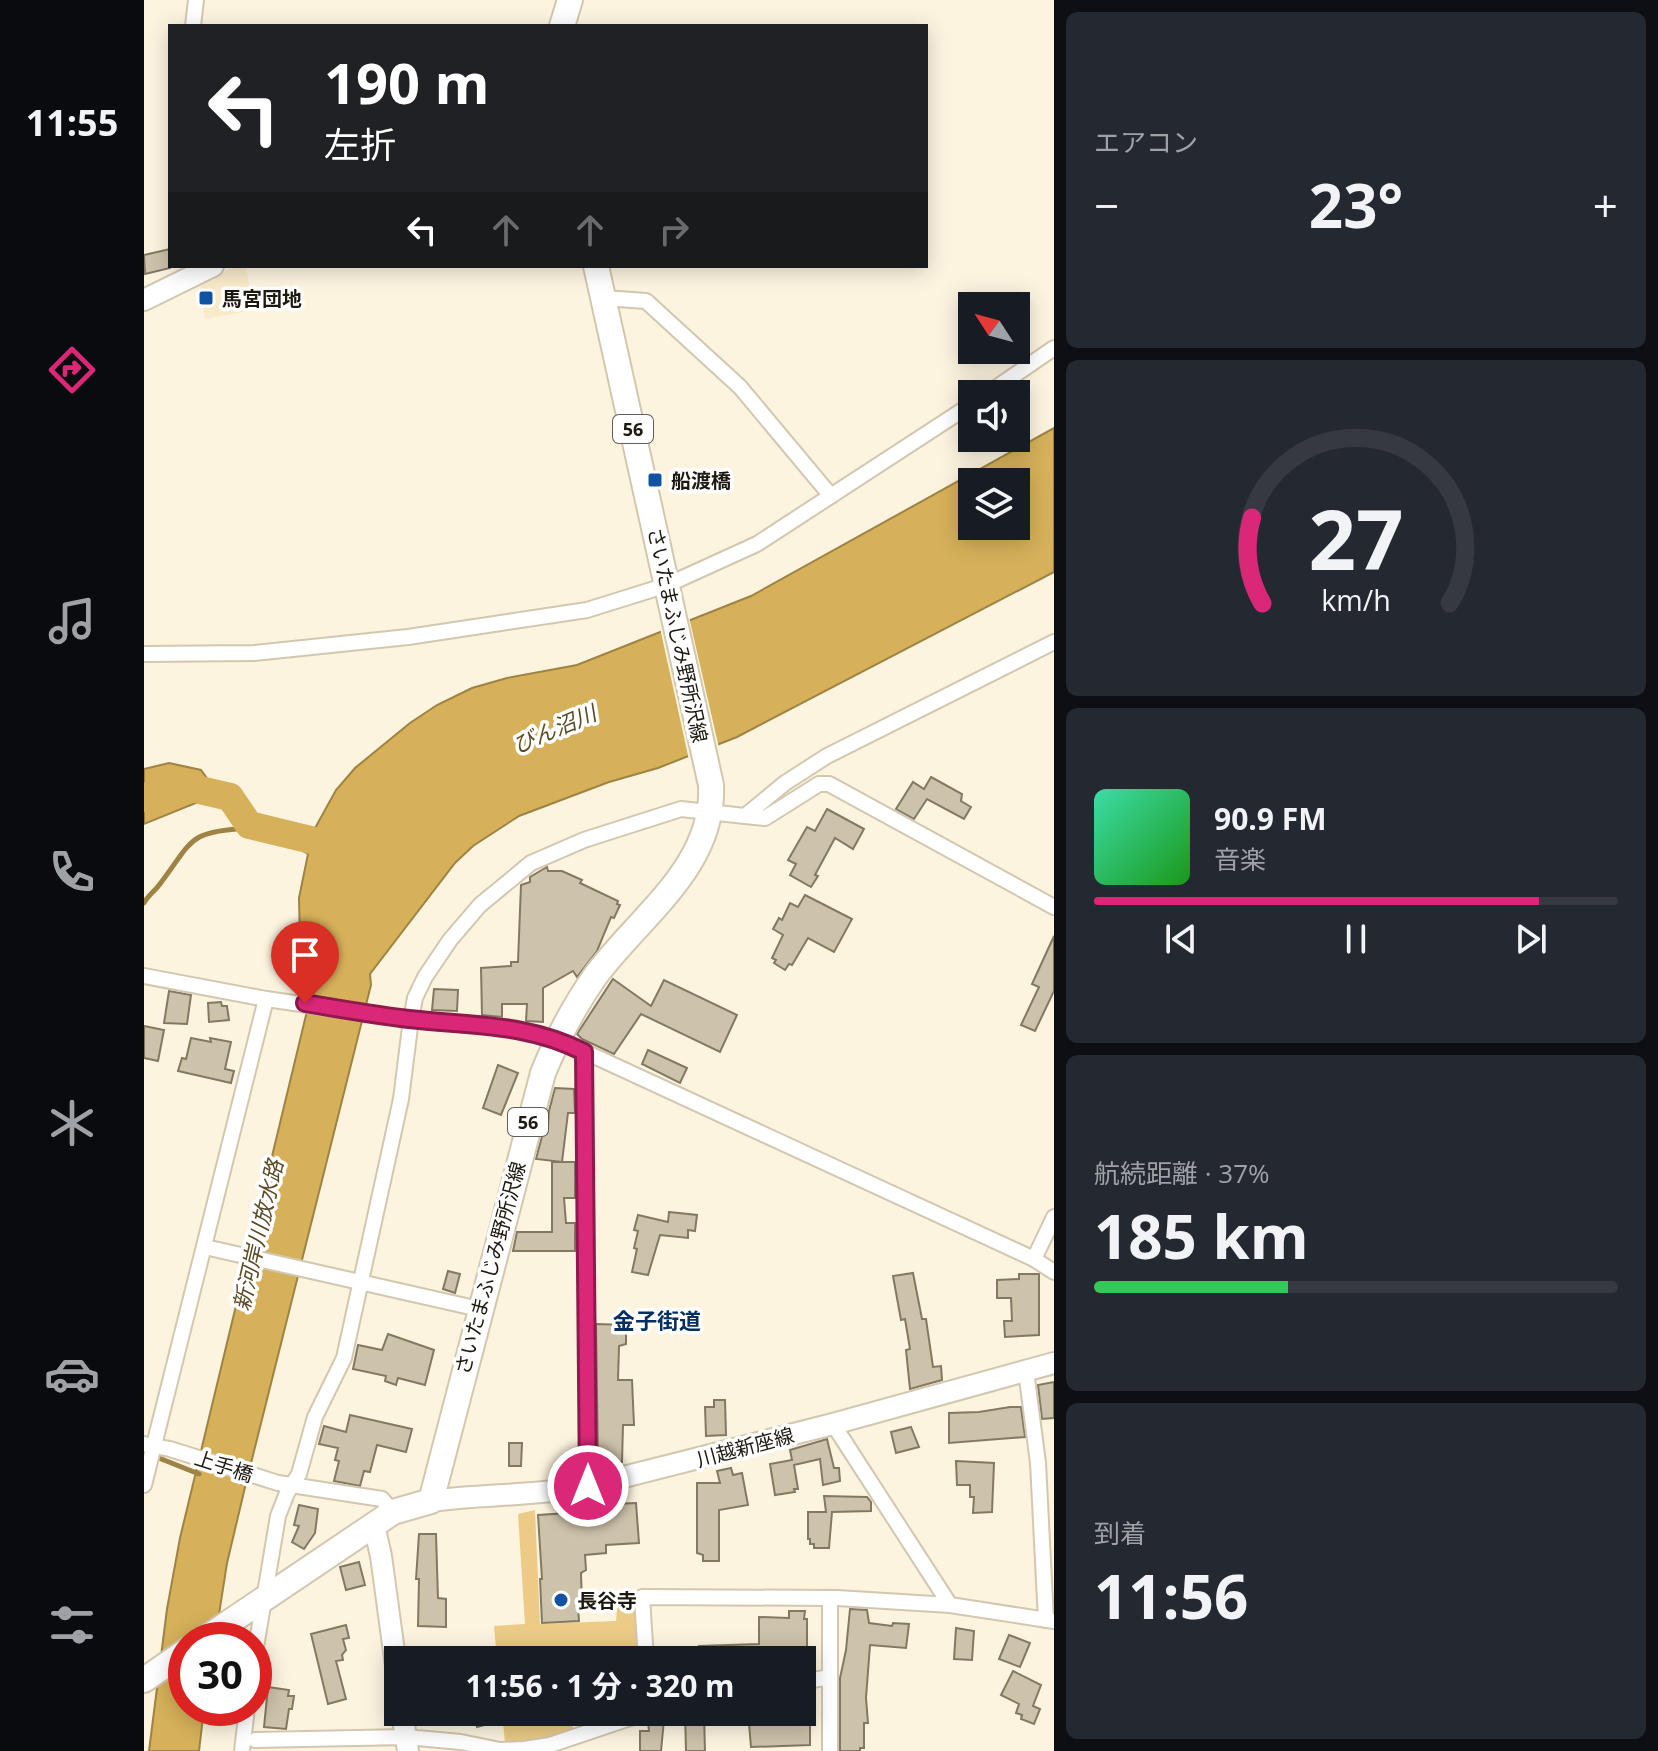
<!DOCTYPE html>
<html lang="ja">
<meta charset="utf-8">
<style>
:root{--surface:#171b24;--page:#242831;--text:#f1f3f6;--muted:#9ea1a6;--line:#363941;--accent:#db2777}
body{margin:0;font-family:"Open Sans","Noto Sans JP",sans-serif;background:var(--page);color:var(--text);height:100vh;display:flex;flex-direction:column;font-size:30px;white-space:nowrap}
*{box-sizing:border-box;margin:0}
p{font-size:26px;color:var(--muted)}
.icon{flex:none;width:44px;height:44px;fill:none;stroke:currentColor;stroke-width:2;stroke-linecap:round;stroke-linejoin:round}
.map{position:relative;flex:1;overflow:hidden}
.panel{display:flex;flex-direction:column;gap:12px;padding:12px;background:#0d0f14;width:604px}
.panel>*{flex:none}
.top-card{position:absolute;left:24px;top:24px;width:760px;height:244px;border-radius:0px;box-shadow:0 4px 20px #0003;background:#202124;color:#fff;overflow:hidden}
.needle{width:52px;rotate:306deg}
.controls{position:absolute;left:814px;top:292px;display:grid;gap:16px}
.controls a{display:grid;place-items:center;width:72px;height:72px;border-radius:0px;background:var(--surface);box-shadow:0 4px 20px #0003;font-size:40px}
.speed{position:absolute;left:24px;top:1622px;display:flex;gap:16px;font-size:40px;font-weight:700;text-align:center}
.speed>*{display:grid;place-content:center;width:104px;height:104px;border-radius:50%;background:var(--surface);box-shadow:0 4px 20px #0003;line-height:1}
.speed .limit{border:12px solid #d22;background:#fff;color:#111}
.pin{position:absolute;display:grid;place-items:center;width:68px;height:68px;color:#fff;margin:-82px -34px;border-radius:50% 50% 50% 0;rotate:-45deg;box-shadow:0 0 8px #0007}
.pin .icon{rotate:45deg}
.me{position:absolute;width:88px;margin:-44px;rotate:0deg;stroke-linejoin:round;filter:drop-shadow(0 0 6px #0008)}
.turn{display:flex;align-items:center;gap:28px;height:168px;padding:0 24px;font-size:36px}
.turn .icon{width:104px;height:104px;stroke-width:2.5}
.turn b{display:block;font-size:56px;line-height:68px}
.lanes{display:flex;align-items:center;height:76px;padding:0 24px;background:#0003;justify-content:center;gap:40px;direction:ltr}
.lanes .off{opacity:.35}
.big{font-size:60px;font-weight:700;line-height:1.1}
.panel .widget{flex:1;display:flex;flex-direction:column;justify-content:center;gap:12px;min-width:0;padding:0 28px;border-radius:12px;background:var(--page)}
.panel .dial{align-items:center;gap:0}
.dial svg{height:208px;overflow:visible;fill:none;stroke:var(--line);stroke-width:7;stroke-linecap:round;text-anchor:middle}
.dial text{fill:var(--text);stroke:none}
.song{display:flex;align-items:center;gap:24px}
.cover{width:96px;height:96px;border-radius:12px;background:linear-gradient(135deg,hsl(160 70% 55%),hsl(120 70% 35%))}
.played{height:8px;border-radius:4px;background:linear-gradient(90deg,var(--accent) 85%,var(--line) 85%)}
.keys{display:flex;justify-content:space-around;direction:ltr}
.heat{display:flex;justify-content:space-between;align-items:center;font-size:44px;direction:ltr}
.charge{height:12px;border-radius:6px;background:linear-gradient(90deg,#34c759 37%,var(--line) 0)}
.trip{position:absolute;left:240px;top:1646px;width:432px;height:80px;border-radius:0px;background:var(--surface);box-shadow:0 4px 20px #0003;font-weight:700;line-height:80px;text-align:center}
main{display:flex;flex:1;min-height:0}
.tabs{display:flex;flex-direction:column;width:144px;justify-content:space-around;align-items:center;background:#090b0e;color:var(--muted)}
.tabs .icon{width:56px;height:56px}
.tabs .selected{color:var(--accent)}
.tabs b{font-size:36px;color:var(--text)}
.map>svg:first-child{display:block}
.built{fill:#f9eaca}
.green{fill:#ebcb85}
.water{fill:#d6b15a;stroke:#9e8344;stroke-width:2;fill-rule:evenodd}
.pier{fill:#fdf4e0}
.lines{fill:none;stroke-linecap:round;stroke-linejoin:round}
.stream{stroke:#9e8344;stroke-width:5}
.river{stroke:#d6b15a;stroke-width:28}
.building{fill:#cdc2aa;stroke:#837962;stroke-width:2}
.street-casing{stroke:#d2c7af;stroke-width:18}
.secondary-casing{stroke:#d2c7af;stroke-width:24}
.primary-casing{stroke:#d2c7af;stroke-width:28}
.street{stroke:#fff;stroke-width:14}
.secondary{stroke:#fff;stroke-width:20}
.primary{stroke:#fff;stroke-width:24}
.route-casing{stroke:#8e194d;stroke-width:20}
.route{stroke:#db2777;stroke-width:14}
.poi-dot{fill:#1153a3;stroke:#fff;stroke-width:3}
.labels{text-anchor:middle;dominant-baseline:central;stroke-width:7;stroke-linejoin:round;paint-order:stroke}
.shield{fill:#fff;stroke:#615e58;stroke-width:2}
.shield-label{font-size:18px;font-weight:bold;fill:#1d1910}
.poi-label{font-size:20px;font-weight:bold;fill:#1d1910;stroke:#fff;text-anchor:start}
.street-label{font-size:20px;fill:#1d1910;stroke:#fff}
.water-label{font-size:22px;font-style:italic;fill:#5a4a25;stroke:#fff}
.neighbourhood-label{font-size:22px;font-weight:bold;fill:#052f61;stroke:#fff}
</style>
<main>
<nav class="tabs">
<b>11:55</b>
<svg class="icon selected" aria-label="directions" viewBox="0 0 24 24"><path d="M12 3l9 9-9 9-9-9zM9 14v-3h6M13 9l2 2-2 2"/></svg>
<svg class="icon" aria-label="music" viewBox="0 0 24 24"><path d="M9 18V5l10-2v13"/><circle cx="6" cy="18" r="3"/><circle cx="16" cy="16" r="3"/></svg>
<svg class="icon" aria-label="phone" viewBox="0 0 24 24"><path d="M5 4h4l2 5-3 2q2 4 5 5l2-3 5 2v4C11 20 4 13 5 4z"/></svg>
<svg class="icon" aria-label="climate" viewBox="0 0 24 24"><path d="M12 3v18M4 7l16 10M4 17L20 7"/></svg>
<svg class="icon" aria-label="car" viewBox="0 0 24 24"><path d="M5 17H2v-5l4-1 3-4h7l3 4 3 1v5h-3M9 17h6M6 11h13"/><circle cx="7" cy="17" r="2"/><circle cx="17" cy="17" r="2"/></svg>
<svg class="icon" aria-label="filters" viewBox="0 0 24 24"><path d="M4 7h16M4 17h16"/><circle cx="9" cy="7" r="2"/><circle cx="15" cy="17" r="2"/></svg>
</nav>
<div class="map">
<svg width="910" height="1751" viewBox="0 0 910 1751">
<rect width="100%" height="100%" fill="#fdf4e0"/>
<path class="built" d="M92,266H102L110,310L61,319L56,283Z"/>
<g class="green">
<path d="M391,1510L396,1624L472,1621L473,1608L493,1607L497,1660H353L350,1626L381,1624L374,1514Z"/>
<path d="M358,1712H428L429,1732L404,1740L361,1743Z"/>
</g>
<g class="water">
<path d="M910,428V572L593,737L514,768L465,782L375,816L329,846L311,863L226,974L227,985L103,1479L83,1563L71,1640H42V1708H60L55,1751H5L23,1609L36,1538L170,982L171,972L162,961L156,942L155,898L164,854L154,848L155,844L130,836L132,829L157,835L158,830H170L192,790L211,768L266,723L293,705L328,688L363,678L433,665L607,596ZM828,482H872V526H828Z"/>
<path d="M25,763L57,770L74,794L0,824V769Z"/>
</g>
<path class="pier" d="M545,617L575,748L545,760L516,628Z"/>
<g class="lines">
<g class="stream">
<path d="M0,903C4,895 11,891 16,884C50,839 43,832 104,828L105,825"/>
<path d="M0,1452L55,1474"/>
</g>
<path class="river" d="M0,798L30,784L86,797L105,825L167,840"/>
</g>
<g class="building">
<path d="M26,249V268L1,274L0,255Z"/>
<path d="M787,777L818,794L817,801L827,807L820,819L783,799L770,819L752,809L769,782L780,789Z"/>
<path d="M683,809L720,829L709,849L691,838L671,875L674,876L667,887L646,875L652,864L644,860L663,827L671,831Z"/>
<path d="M403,867L404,871H418L438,880L436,883L474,901L473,904L476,905L470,918L467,917L453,951L433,977L429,971L399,988V1022L382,1021L383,1004H358V1017L338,1015L337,968L367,966V962H374L377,885L386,882V877Z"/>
<path d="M661,895L708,919L690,952L664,938L648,965L645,964L641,970L630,963L632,960L628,958L639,935L629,929L635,918L638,920L646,903L654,907Z"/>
<path d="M910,936V991L891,1031L877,1025L895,987L888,984Z"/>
<path d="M469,979L507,1006L520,980L593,1015L576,1052L497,1014L470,1054L438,1039L433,1034Z"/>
<path d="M290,989L314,990L313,1011L288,1010Z"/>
<path d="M25,991L47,995L43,1024L20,1023Z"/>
<path d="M77,1002L78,1006H83L85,1020L65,1022L64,1003Z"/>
<path d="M0,1026L20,1030L14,1061L0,1058Z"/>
<path d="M47,1038L67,1042L66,1038L87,1042L81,1069L90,1071L87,1083L34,1071L38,1058L42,1059Z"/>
<path d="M504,1050L543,1068L536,1083L498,1064Z"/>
<path d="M354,1065L374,1073L357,1115L339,1108Z"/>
<path d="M411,1088L430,1089L431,1113H424L418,1162L392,1159L400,1129L404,1128L405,1111Z"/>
<path d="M408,1162H431V1198H420L422,1223H431V1251H369L373,1232H408Z"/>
<path d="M525,1212L553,1215L551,1231L544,1230V1238L516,1235L504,1275L488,1272L493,1249L490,1248L494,1231L490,1230L494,1215L524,1222Z"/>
<path d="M304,1271L316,1274L311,1293L299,1289Z"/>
<path d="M769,1273L778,1319H782L789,1367L797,1366L798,1380L766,1389L762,1350L766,1349L761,1319L757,1320L749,1276Z"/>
<path d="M875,1274H895V1335L861,1337L860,1321H868L867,1298H853V1280L875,1279Z"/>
<path d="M452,1324L482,1325V1344L475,1346L474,1380H488L490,1425H479L478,1462L454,1461Z"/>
<path d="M244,1334L290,1350L281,1385L254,1378L252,1385L241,1381L242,1376L209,1369L214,1345L238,1350Z"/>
<path d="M910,1382V1418L898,1419L894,1385Z"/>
<path d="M570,1400H581L582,1435L562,1436L561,1407H570Z"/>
<path d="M866,1407H877L881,1437L805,1443V1413L835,1412Z"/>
<path d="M206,1415L268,1429L262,1452L233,1445L226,1472L220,1471L216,1486L190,1481L195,1461L191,1460L194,1448L175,1444L180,1426L202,1432Z"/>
<path d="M767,1427L775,1447L752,1453L747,1432Z"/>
<path d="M683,1439L690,1468H695L696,1481L679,1485L676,1459L650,1465L654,1489H650L651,1492L631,1495L626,1464L648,1460L646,1450Z"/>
<path d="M365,1443H378L377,1466H365Z"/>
<path d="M812,1461L850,1463L848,1512L829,1513L830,1497H826V1485H813Z"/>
<path d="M587,1468L589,1475L598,1473L604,1505L575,1510V1561H559V1555L553,1553V1483H576L573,1471Z"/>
<path d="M680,1496L723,1497L727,1502V1511L688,1512L685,1548H670V1544H666V1539H664V1512H682Z"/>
<path d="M492,1503L495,1543L462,1545V1553L441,1555L442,1570L437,1573L438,1606L434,1607L435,1621L398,1623L396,1579H398L394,1515L440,1512V1509L468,1508V1504Z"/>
<path d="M155,1505L174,1509L171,1533L160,1549L148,1542L155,1526L150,1525Z"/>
<path d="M275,1534H292L294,1598L302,1599V1627L274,1626L275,1579H272Z"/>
<path d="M215,1562L221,1585L202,1590L196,1567Z"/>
<path d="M706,1609L723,1610L725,1623L748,1626L749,1623L765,1624L762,1648L726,1645L722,1698L724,1723H720V1748H716V1751H696V1678L702,1650Z"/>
<path d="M645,1611H661L660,1619H663V1660H555V1646L615,1644V1617L645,1618Z"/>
<path d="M202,1625L205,1638L199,1639L202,1650L198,1655L199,1660L192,1661L202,1699L184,1704L167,1634Z"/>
<path d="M812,1628L830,1631L828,1660L810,1659Z"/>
<path d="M865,1635L886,1643L876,1667L855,1659Z"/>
<path d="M869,1671L897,1685L889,1706L896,1709L890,1724L877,1719L878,1715L872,1713L875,1704L857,1695Z"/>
<path d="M124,1687L145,1690L144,1696H150L148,1709H145L142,1729L120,1727Z"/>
<path d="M330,1712H345L348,1723L333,1727Z"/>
<path d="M541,1712H560L561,1751H542Z"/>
<path d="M604,1712H666V1745L607,1747Z"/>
<path d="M520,1720L517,1751H496V1731H505L504,1722Z"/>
</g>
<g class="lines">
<defs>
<g id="street">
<path d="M49,26L52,0"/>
<path d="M460,298L502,301L596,387L687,496"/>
<path d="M843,394L910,348"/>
<path d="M0,654L110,653L264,637L443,610L523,585L613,544L828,404"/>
<path d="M601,816L621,818L675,784H685L910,907"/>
<path d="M0,976L122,999L247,1017L370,1028L413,1039L890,1259L910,1272"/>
<path d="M440,1052L444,1486"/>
<path d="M61,1247L335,1309"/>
<path d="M890,1259L910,1217"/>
<path d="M882,1371L894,1463L902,1620"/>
<path d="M689,1424L806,1605"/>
<path d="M0,1444L26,1449L134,1483L238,1499L249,1512"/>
<path d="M0,1485L122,999"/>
<path d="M686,1598V1751"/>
<path d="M110,1659L134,1516L143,1493L155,1474L171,1417L200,1358L257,1099L267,1019L271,998L281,977L306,940L336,905L387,863L440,840L537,809L601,816L641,783L683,756L910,642"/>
<path d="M502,1660L498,1597L693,1598L806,1605L910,1621"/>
<path d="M658,1682L686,1677"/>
<path d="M111,1740L262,1737L317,1742L356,1750L380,1749L406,1745L504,1712"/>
<path d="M98,1751L103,1708"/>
</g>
<g id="secondary">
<path d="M0,300L69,266"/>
<path d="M287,1501C339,1494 392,1496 444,1486L689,1424L910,1363"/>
<path d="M230,1525L237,1556L254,1681"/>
<path d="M258,1712L264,1751"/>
</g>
<g id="primary">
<path d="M418,26L426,0"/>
<path d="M59,1640L249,1512L287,1501L399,1073C413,1039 430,1006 452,975C496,916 571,866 567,785L452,266"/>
<path d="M0,1680L42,1651"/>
</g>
</defs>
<use href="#street" class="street-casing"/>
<use href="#secondary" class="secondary-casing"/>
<use href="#primary" class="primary-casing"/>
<use href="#street" class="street"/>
<use href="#secondary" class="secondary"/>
<use href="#primary" class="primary"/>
</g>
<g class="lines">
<defs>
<path id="route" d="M161,1003C196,1009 231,1015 265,1019C328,1026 383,1023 440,1052L444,1486"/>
</defs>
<use href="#route" class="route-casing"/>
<use href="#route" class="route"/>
</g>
<g class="poi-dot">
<rect x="54" y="290" width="16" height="16" rx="4"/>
<rect x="503" y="472" width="16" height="16" rx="4"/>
<circle cx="417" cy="1600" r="8"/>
</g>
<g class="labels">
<g class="shield">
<rect x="469" y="415" width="40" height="28" rx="6"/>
<rect x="364" y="1108" width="40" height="28" rx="6"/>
</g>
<g class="shield-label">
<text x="489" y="429">56</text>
<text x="384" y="1122">56</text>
</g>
<g class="poi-label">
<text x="78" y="298">馬宮団地</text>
<text x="527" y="480">船渡橋</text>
<text x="433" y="1600">長谷寺</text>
</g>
<g class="street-label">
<text transform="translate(534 635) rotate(78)">さいたまふじみ野所沢線</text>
<text transform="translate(346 1268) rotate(-75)">さいたまふじみ野所沢線</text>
<text transform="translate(601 1447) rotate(-15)">川越新座線</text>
<text transform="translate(80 1466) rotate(18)">上手橋</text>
</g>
<g class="water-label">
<text transform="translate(410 728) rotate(-23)">びん沼川</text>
<text transform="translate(113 1235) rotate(-77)">新河岸川放水路</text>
</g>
<g class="neighbourhood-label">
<text x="513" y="1320">金子街道</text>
</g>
</g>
</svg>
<div class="controls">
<a><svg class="needle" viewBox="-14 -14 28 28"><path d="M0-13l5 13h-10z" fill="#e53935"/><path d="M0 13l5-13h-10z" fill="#9ea1a6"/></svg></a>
<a><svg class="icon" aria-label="sound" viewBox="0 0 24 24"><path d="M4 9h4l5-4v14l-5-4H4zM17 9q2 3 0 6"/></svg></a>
<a><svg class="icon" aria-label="layers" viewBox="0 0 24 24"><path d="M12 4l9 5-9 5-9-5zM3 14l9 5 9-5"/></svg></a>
</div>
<div class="speed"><div class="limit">30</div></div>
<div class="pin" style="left:161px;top:1003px;background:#d93025"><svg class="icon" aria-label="arrive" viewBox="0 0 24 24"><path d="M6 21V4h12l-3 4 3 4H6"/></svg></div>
<svg class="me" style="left:444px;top:1486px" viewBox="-20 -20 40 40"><circle r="17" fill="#db2777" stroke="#fff" stroke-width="3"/><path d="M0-11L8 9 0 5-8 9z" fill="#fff"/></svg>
<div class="trip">11:56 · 1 分 · 320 m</div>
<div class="top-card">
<div class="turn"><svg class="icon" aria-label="left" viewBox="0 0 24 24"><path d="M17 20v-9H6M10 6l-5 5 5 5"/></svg><div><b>190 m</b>左折</div></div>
<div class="lanes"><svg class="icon" aria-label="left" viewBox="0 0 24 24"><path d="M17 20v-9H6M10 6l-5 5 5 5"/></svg><svg class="icon off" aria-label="ahead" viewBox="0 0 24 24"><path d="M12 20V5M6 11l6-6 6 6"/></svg><svg class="icon off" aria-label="ahead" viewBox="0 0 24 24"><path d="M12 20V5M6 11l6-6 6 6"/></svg><svg class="icon off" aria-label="right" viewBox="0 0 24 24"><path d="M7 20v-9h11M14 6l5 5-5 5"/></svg></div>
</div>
</div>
<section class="panel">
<div class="widget"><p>エアコン</p>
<div class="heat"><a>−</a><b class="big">23°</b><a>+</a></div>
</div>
<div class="widget dial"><svg viewBox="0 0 100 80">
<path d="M14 69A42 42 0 1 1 86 69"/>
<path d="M14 69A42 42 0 0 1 10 36" stroke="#db2777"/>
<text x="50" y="56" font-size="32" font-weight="700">27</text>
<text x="50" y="72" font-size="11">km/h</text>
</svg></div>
<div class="widget">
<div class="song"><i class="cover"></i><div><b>90.9 FM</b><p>音楽</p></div></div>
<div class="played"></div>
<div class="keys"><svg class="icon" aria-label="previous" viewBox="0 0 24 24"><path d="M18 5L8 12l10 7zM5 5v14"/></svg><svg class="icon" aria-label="pause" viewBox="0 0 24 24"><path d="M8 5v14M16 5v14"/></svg><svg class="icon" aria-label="next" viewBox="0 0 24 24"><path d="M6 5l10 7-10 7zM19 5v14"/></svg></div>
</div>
<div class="widget"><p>航続距離 · 37%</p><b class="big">185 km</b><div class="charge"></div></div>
<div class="widget"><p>到着</p><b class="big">11:56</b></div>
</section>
</main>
